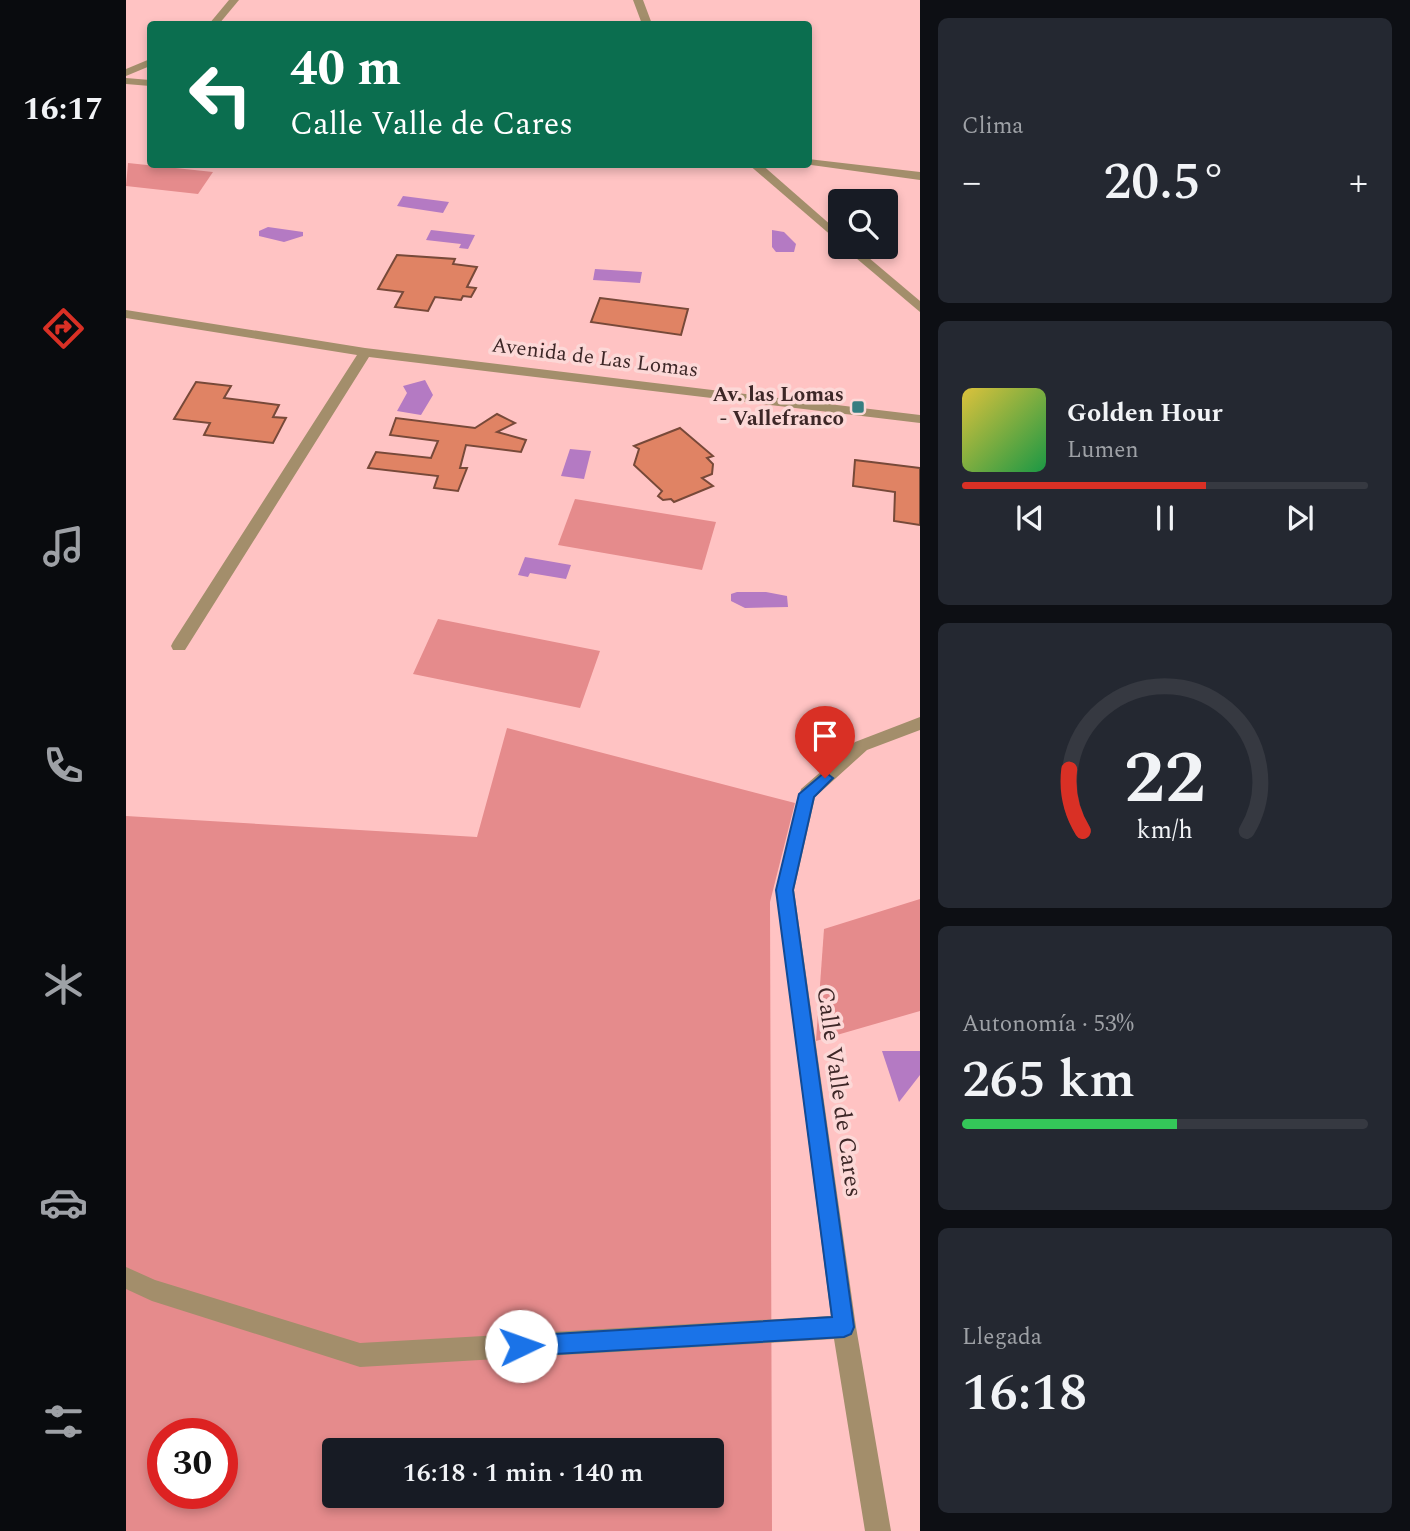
<!DOCTYPE html>
<html lang="es">
<meta charset="utf-8">
<style>
:root{--surface:#171b24;--page:#242831;--text:#f1f3f6;--muted:#9ea1a6;--line:#363941;--accent:#d93025}
body{margin:0;font-family:Spectral,serif;background:var(--page);color:var(--text);height:100vh;display:flex;flex-direction:column;font-size:26px;white-space:nowrap}
*{box-sizing:border-box;margin:0}
p{font-size:23px;color:var(--muted)}
.icon{flex:none;width:38px;height:38px;fill:none;stroke:currentColor;stroke-width:2;stroke-linecap:round;stroke-linejoin:round}
.map{position:relative;flex:1;overflow:hidden}
.details{display:flex;flex-direction:column;gap:18px;padding:18px;background:#0d0f14;width:490px}
.details>*{flex:none}
.hud{position:absolute;left:21px;top:21px;width:665px;height:147px;border-radius:7px;box-shadow:0 4px 10px #0003;background:#0b6e4f;color:#fff;overflow:hidden}
.fabs{position:absolute;left:702px;top:189px;display:grid;gap:14px}
.fabs a{display:grid;place-items:center;width:70px;height:70px;border-radius:7px;background:var(--surface);box-shadow:0 4px 10px #0003;font-size:35px}
.speed{position:absolute;left:21px;top:1418px;display:flex;gap:14px;font-size:35px;font-weight:700;text-align:center}
.speed>*{display:grid;place-content:center;width:91px;height:91px;border-radius:50%;background:var(--surface);box-shadow:0 4px 10px #0003;line-height:1}
.speed .limit{border:10px solid #d22;background:#fff;color:#111}
.pin{position:absolute;display:grid;place-items:center;width:60px;height:60px;color:#fff;margin:-72px -30px;border-radius:50% 50% 50% 0;rotate:-45deg;box-shadow:0 0 7px #0007}
.pin .icon{rotate:45deg}
.me{position:absolute;width:77px;margin:-38px;rotate:87deg;stroke-linejoin:round;filter:drop-shadow(0 0 5px #0008)}
.turn{display:flex;align-items:center;gap:24px;height:147px;padding:0 28px;font-size:32px}
.turn .icon{width:91px;height:91px;stroke-width:2.5}
.turn b{display:block;font-size:49px;line-height:60px}
.big{font-size:52px;font-weight:600;line-height:1.1}
.details .card{flex:1;display:flex;flex-direction:column;justify-content:center;gap:10px;min-width:0;padding:0 24px;border-radius:10px;background:var(--page)}
.details .dial{align-items:center;gap:0}
.dial svg{height:182px;overflow:visible;fill:none;stroke:var(--line);stroke-width:7;stroke-linecap:round;text-anchor:middle}
.dial text{fill:var(--text);stroke:none}
.song{display:flex;align-items:center;gap:21px}
.cover{width:84px;height:84px;border-radius:10px;background:linear-gradient(135deg,hsl(50 70% 55%),hsl(140 70% 35%))}
.played{height:7px;border-radius:4px;background:linear-gradient(90deg,var(--accent) 60%,var(--line) 60%)}
.keys{display:flex;justify-content:space-around;direction:ltr}
.heat{display:flex;justify-content:space-between;align-items:center;font-size:38px;direction:ltr}
.charge{height:10px;border-radius:5px;background:linear-gradient(90deg,#34c759 53%,var(--line) 0)}
.trip{position:absolute;left:196px;top:1438px;width:402px;height:70px;border-radius:7px;background:var(--surface);box-shadow:0 4px 10px #0003;font-weight:600;line-height:70px;text-align:center}
main{display:flex;flex:1;min-height:0}
.dock{display:flex;flex-direction:column;width:126px;justify-content:space-around;align-items:center;background:#090b0e;color:var(--muted)}
.dock .icon{width:49px;height:49px}
.dock .current{color:var(--accent)}
.dock b{font-size:32px;color:var(--text)}
.map>svg:first-child{display:block}
.green{fill:#e58b8c;fill-rule:evenodd}
.water{fill:#b47ac3}
.building{fill:#e08364;stroke:#774939;stroke-width:2}
.lines{fill:none;stroke-linecap:round;stroke-linejoin:round}
.minor{fill:#a38e6b;fill-rule:evenodd}
.route{fill:#1a73e8;stroke:#114b97;stroke-width:2}
.poi-dot{fill:#357e81;stroke:#fcd8d7;stroke-width:2.5}
.labels{text-anchor:middle;dominant-baseline:central;stroke-width:7;stroke-linejoin:round;paint-order:stroke}
.far-street-label{font-size:21px;fill:#3d2727;stroke:#fcd8d7}
.far-poi-label{font-size:21px;font-weight:bold;fill:#3d2727;stroke:#fcd8d7;text-anchor:end}
.street-label{font-size:24px;fill:#3d2727;stroke:#fcd8d7}
</style>
<main>
<nav class="dock">
<b>16:17</b>
<svg class="icon current" aria-label="directions" viewBox="0 0 24 24"><path d="M12 3l9 9-9 9-9-9zM9 14v-3h6M13 9l2 2-2 2"/></svg>
<svg class="icon" aria-label="music" viewBox="0 0 24 24"><path d="M9 18V5l10-2v13"/><circle cx="6" cy="18" r="3"/><circle cx="16" cy="16" r="3"/></svg>
<svg class="icon" aria-label="phone" viewBox="0 0 24 24"><path d="M5 4h4l2 5-3 2q2 4 5 5l2-3 5 2v4C11 20 4 13 5 4z"/></svg>
<svg class="icon" aria-label="climate" viewBox="0 0 24 24"><path d="M12 3v18M4 7l16 10M4 17L20 7"/></svg>
<svg class="icon" aria-label="car" viewBox="0 0 24 24"><path d="M5 17H2v-5l4-1 3-4h7l3 4 3 1v5h-3M9 17h6M6 11h13"/><circle cx="7" cy="17" r="2"/><circle cx="17" cy="17" r="2"/></svg>
<svg class="icon" aria-label="filters" viewBox="0 0 24 24"><path d="M4 7h16M4 17h16"/><circle cx="9" cy="7" r="2"/><circle cx="15" cy="17" r="2"/></svg>
</nav>
<div class="map">
<svg width="794" height="1531" viewBox="0 0 794 1531">
<rect width="100%" height="100%" fill="#ffc3c3"/>
<g class="green">
<path d="M2,163L87,172L72,194L0,186Z"/>
<path d="M449,499L590,522L576,570L432,545Z"/>
<path d="M312,619L474,651L454,708L287,674Z"/>
<path d="M381,728L669,803L644,902L646,1531H0V816L351,837ZM37,1433H96V1493H37ZM208,1451H586V1496H208Z"/>
<path d="M794,899V1011L690,1041L698,929Z"/>
</g>
<g class="water">
<path d="M277,196L323,202L317,213L271,206Z"/>
<path d="M142,227L177,232V236L158,242L133,236V231Z"/>
<path d="M305,230L349,235L342,249L333,248L335,244L300,240Z"/>
<path d="M646,230L658,232L670,244L668,252H650L646,247Z"/>
<path d="M469,269L516,272L514,283L467,280Z"/>
<path d="M299,380L307,395L295,415L271,411L281,393L277,386Z"/>
<path d="M444,449L465,451L458,479L435,476Z"/>
<path d="M399,557L445,565L440,579L404,573L402,577L392,575Z"/>
<path d="M611,592H640L661,596L662,607L619,608L605,601V594Z"/>
<path d="M756,1051H794V1075L773,1102Z"/>
</g>
<g class="building">
<path d="M271,255L329,259L327,264L351,267L341,287L350,288L345,297L337,296L335,300L309,297L302,311L269,307L277,292L252,289Z"/>
<path d="M474,298L562,309L555,335L465,322Z"/>
<path d="M70,382L105,386L98,398L153,405L147,417L160,418L147,443L78,435L84,423L48,419Z"/>
<path d="M371,414L389,423L371,432L400,440L395,452L340,445L334,468H341L332,491L308,488L312,476L242,468L250,452L305,458L312,441L264,435L270,418L349,428Z"/>
<path d="M554,428L587,456L581,458L587,464L586,474L576,478L587,486L548,502L545,499L537,500L532,496L536,491L508,465L513,449L508,446Z"/>
<path d="M729,460L794,468V525L768,521L769,492L727,486Z"/>
</g>
<g class="lines">
<g class="minor">
<path d="M103,0H113L93,24H83Z"/>
<path d="M507,0H517L526,24H516Z"/>
<path d="M24,59V66L0,76V69Z"/>
<path d="M0,78L24,80V86L0,84Z"/>
<path d="M682,159L794,172V180L678,164H682Z"/>
<path d="M622,164H635L714,233V243Z"/>
<path d="M717,247H730L794,301V312Z"/>
<path d="M0,310L239,348L794,415V423L243,357L59,650H47L45,646L47,642L231,355L0,318Z"/>
<path d="M794,717V730L741,750L689,797L668,890L730,1327L765,1531H739L708,1339L234,1367L26,1301L0,1289V1267L29,1280L234,1343L705,1316L650,890L675,789L729,742Z"/>
</g>
</g>
<path class="route" d="M699,772L707,778L688,797L667,890L728,1327L725,1334L718,1337L395,1356L388,1353L385,1346L388,1339L395,1336L706,1317L650,890L673,794Z"/>
<rect class="poi-dot" x="725" y="400" width="14" height="14" rx="3.5"/>
<g class="labels">
<g class="far-street-label">
<text transform="translate(469 358) rotate(7)">Avenida de Las Lomas</text>
</g>
<g class="far-poi-label">
<text x="718" y="395">Av. las Lomas<tspan x="718" dy="24">- Vallefranco</tspan></text>
</g>
<g class="street-label">
<text transform="translate(713 1092) rotate(82)">Calle Valle de Cares</text>
</g>
</g>
</svg>
<div class="fabs">
<a><svg class="icon" aria-label="search" viewBox="0 0 24 24"><circle cx="10" cy="10" r="6"/><path d="M15 15l6 6"/></svg></a>
</div>
<div class="speed"><div class="limit">30</div></div>
<div class="pin" style="left:699px;top:778px;background:#d93025"><svg class="icon" aria-label="arrive" viewBox="0 0 24 24"><path d="M6 21V4h12l-3 4 3 4H6"/></svg></div>
<svg class="me" style="left:395px;top:1346px" viewBox="-20 -20 40 40"><circle r="19" fill="#fff"/><path d="M0-13L10 11 0 6-10 11z" fill="#1a73e8"/></svg>
<div class="trip">16:18 · 1 min · 140 m</div>
<div class="hud">
<div class="turn"><svg class="icon" aria-label="left" viewBox="0 0 24 24"><path d="M17 20v-9H6M10 6l-5 5 5 5"/></svg><div><b>40 m</b>Calle Valle de Cares</div></div>
</div>
</div>
<section class="details">
<div class="card"><p>Clima</p>
<div class="heat"><a>−</a><b class="big">20.5°</b><a>+</a></div>
</div>
<div class="card">
<div class="song"><i class="cover"></i><div><b>Golden Hour</b><p>Lumen</p></div></div>
<div class="played"></div>
<div class="keys"><svg class="icon" aria-label="previous" viewBox="0 0 24 24"><path d="M18 5L8 12l10 7zM5 5v14"/></svg><svg class="icon" aria-label="pause" viewBox="0 0 24 24"><path d="M8 5v14M16 5v14"/></svg><svg class="icon" aria-label="next" viewBox="0 0 24 24"><path d="M6 5l10 7-10 7zM19 5v14"/></svg></div>
</div>
<div class="card dial"><svg viewBox="0 0 100 80">
<path d="M14 69A42 42 0 1 1 86 69"/>
<path d="M14 69A42 42 0 0 1 8 42" stroke="#d93025"/>
<text x="50" y="56" font-size="32" font-weight="700">22</text>
<text x="50" y="72" font-size="11">km/h</text>
</svg></div>
<div class="card"><p>Autonomía · 53%</p><b class="big">265 km</b><div class="charge"></div></div>
<div class="card"><p>Llegada</p><b class="big">16:18</b></div>
</section>
</main>
